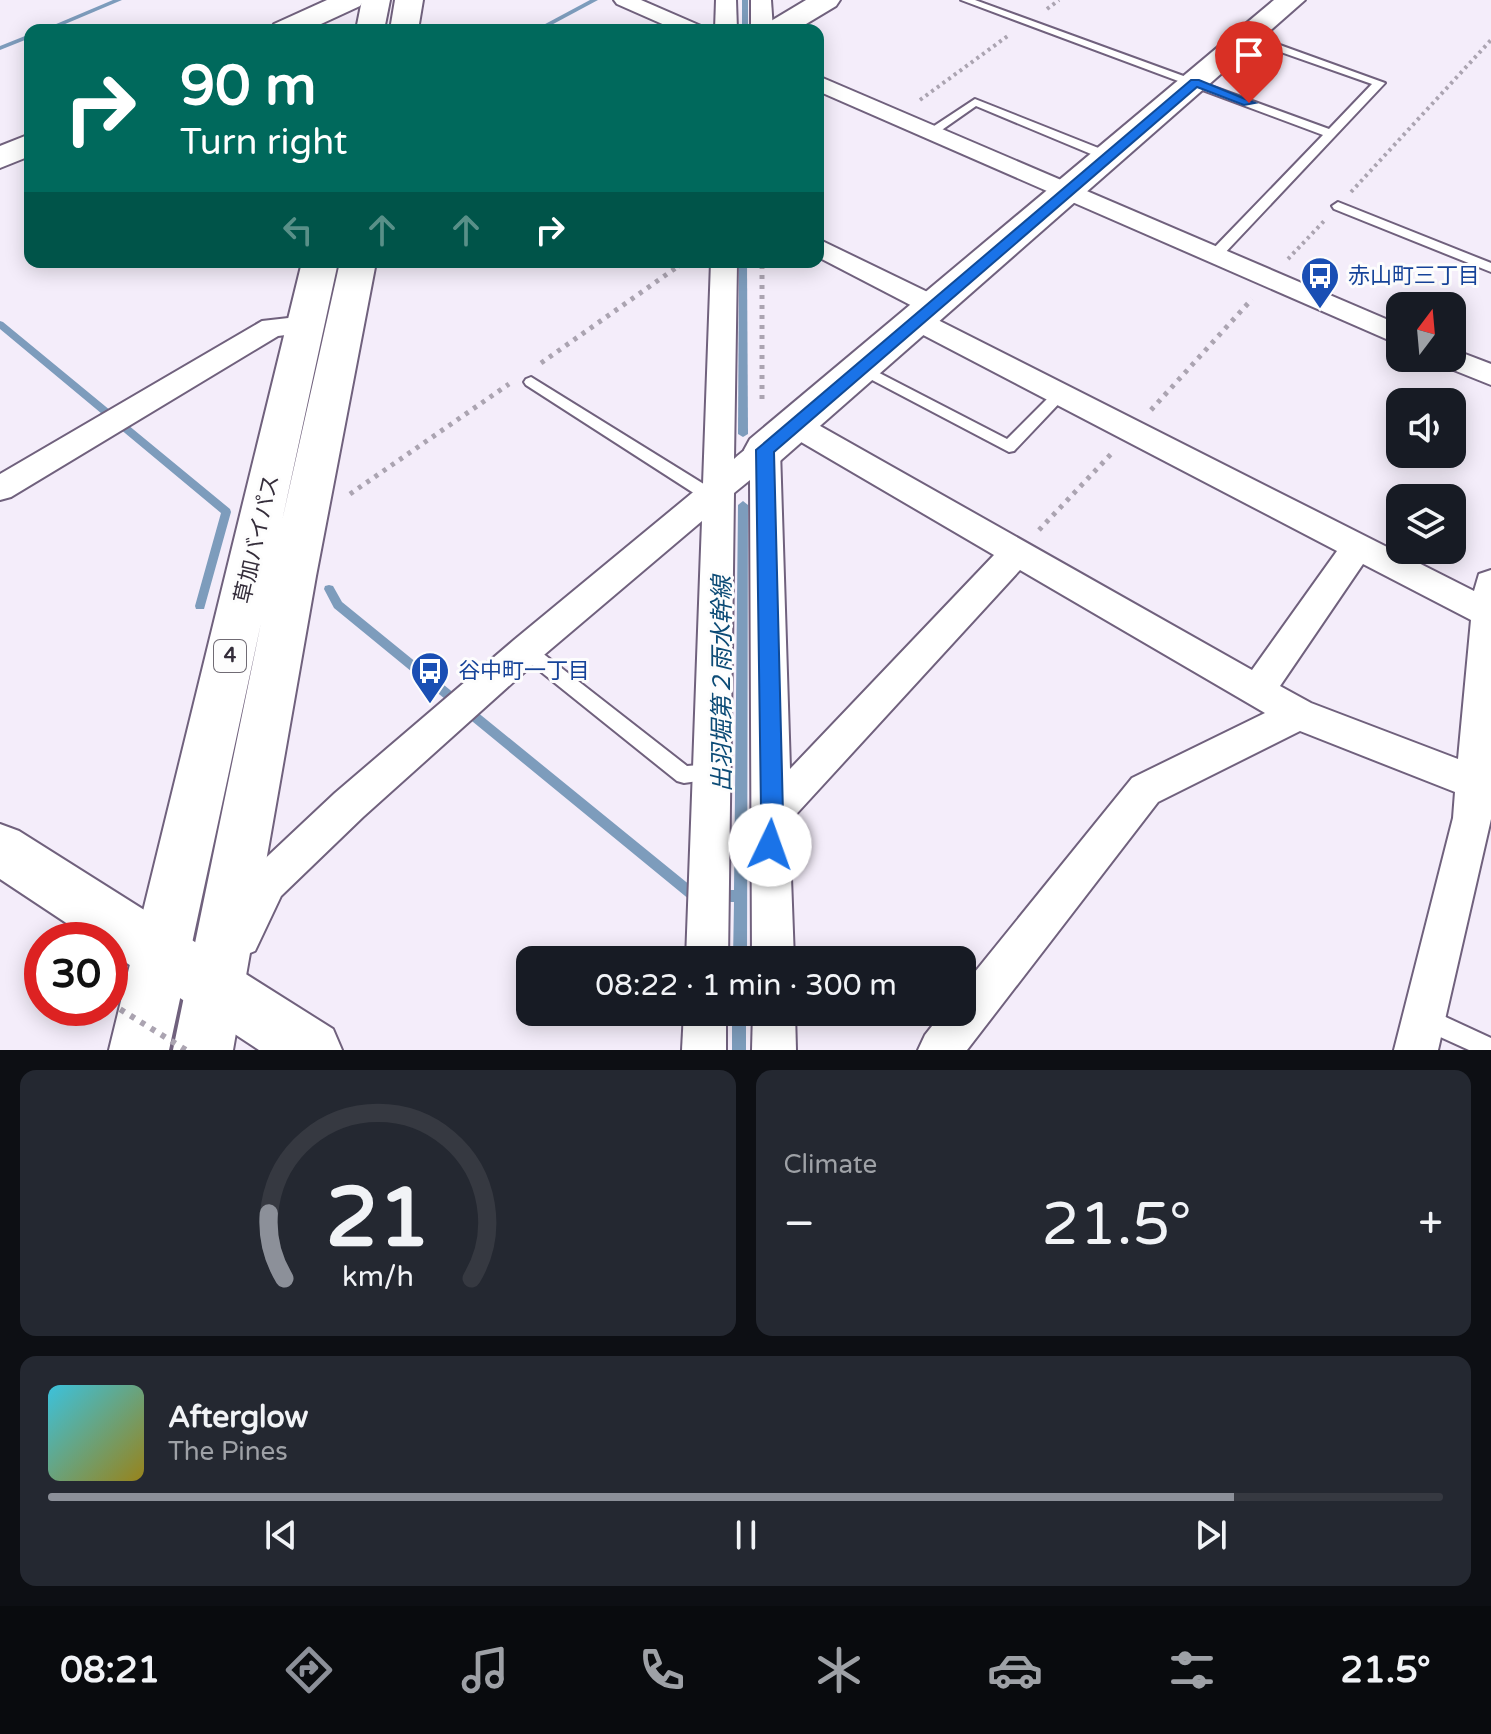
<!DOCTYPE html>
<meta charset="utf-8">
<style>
:root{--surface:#171b24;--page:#242831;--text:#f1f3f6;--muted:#9ea1a6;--line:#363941;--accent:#8c9099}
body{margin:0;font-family:"Varela Round","Noto Sans JP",sans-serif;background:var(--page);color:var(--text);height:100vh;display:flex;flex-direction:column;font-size:30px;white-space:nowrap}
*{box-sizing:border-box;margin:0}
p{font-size:26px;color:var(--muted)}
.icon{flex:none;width:44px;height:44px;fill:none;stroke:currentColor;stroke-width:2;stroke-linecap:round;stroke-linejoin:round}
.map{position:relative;height:1050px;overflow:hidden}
.details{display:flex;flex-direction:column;gap:20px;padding:20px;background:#0d0f14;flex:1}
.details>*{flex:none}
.top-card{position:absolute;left:24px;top:24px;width:800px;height:244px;border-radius:16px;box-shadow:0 4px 20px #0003;background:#00695c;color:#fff;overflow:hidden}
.needle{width:52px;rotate:16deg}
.buttons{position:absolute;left:1386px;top:292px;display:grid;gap:16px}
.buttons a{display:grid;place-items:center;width:80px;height:80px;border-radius:16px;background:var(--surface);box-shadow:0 4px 20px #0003;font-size:40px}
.speed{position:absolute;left:24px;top:922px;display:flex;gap:16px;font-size:40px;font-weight:700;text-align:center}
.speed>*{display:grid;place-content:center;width:104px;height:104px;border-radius:50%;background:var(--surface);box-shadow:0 4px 20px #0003;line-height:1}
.speed .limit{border:12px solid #d22;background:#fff;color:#111}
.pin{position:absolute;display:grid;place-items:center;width:68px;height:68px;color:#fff;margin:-82px -34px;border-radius:50% 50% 50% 0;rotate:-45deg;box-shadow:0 0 8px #0007}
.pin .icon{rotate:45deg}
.me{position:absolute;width:88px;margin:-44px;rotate:3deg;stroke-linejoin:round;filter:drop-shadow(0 0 6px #0008)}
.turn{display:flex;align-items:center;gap:28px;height:168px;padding:0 24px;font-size:36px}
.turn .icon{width:104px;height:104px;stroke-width:2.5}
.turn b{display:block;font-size:56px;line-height:68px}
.lanes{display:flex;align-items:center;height:76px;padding:0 24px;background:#0003;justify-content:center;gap:40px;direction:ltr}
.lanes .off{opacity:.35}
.big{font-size:60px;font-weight:600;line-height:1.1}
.details .card{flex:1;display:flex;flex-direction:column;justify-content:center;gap:12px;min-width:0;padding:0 28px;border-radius:16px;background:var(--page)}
.details .dial{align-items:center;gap:0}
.dial svg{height:208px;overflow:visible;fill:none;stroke:var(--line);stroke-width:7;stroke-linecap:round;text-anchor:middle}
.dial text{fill:var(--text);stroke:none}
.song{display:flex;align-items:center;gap:24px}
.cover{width:96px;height:96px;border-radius:12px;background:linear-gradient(135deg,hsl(190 70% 55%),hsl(50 70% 35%))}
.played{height:8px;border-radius:4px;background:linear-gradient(90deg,var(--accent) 85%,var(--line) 85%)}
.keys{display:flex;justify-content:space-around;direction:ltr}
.heat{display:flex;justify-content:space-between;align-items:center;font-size:44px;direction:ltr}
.details .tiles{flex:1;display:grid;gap:20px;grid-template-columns:1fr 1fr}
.card:last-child{grid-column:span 2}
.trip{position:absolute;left:516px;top:946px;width:460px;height:80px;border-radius:16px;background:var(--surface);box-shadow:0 4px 20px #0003;font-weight:600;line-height:80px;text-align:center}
.tabs{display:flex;height:128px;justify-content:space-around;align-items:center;background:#090b0e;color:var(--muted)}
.tabs .icon{width:56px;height:56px}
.tabs .on{color:var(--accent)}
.tabs b{font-size:36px;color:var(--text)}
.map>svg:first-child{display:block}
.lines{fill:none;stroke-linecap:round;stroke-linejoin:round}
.stream{fill:#7d9cbc;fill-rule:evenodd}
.lane-casing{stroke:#70617d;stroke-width:4}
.street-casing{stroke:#70617d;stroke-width:4}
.secondary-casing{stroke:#70617d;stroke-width:4}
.highway-casing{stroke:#70617d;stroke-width:4}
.path-far2{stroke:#aba4b1;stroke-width:4;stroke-dasharray:3 4;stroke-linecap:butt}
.path-far1{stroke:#aba4b1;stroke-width:5;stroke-dasharray:4 6;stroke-linecap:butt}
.path{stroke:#aba4b1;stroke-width:6;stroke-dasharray:5 7;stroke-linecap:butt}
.lane{fill:#fff;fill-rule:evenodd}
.street{fill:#fff;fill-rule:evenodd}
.secondary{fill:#fff;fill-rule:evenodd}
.highway{fill:#fff;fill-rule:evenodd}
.path-bridge{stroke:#aba4b1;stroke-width:6;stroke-dasharray:5 7;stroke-linecap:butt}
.route{fill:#1a73e8;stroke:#114b97;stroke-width:2}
.labels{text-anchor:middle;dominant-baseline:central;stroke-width:6;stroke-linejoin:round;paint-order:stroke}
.shield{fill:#fdfdfd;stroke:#706b74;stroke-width:2}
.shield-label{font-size:20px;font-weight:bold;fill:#342d3a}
.transit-label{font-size:22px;fill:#164399;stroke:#fdfdfd;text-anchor:start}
.street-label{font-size:22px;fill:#342d3a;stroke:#fdfdfd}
.water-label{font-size:24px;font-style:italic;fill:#0c4b76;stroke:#fdfdfd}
</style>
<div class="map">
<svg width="1491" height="1050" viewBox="0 0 1491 1050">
<rect width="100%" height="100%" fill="#f4edfa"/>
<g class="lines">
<g class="stream">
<path d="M113,0H122L51,30H42Z"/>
<path d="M590,0H598L542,30H534Z"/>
<rect x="742" y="0" width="6" height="30"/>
<path d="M30,34V38L0,50V46Z"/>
<path d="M739,262H747L748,434L743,437L738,434Z"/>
<path d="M0,321L3,322L230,509L231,512L204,609H196L195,606L221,513L0,329Z"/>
<path d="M743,501L748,505L747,960H733L734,902H718L714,900L712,896L714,892L718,890H734L738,505Z"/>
<path d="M329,585L333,586L342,602L696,890L702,892L704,896L702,900L698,902L690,900L334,608L324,589L325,586Z"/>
<rect x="732" y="1012" width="14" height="38"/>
</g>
<defs>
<g id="lane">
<path d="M961,0H975L1329,129L1372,84L1244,39V35H1252L1385,83L1221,257L1216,258L1210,254L1211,251L1323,135Z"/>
<path d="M975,99L1111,153L1113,156L1107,160L1103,159L976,106L936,134H928V130Z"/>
<path d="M1338,202L1491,263V272L1334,209L1332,206Z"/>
<path d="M860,363L1007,439L1056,390H1066L1068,394L1014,451L1009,452L855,371L853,368L855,365Z"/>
<path d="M531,377L715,491L717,495L715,499H703L526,385L524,382L526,379Z"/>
<path d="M526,643L532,645L687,766L712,764L719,766L721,772L719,778L684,783L677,781L520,655L517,650L520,645Z"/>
<path d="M1424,1007L1491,1038V1050H1469L1416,1026L1413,1018L1416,1010Z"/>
</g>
<g id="street">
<path d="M614,0H641L701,26L705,30H676L617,4Z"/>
<path d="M716,0H736L737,30H715Z"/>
<path d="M751,0H771L773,30H751Z"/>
<path d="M818,76L1400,325V345L818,91Z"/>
<path d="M818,239L942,299L946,305L942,311L932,314L922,311L818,257Z"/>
<path d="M711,262H737L734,459C748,447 757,437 776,442L780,450L790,769L994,555L784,432L780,425L784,418L795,415L806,418L1252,670L1337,551L906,326L902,320L906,314L916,311L926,314L1474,591L1479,574L1491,570V819L1438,1050H1394L1453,818L1455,792L1300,731L1158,802L967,1050H918L925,1035L943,1012H962V988L1132,778L1265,713L1020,570L789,822L794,960H752L750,480L734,493L728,960H686L702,521L538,660L363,817L281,896L255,951L240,957L225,951L219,937L253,870L335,793L514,640L703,484ZM1363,564L1471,620L1458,759L1311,703L1280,686Z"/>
<path d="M306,316L316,319L320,325L316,331L278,336L11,497L0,500V474L262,321Z"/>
<path d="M1452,349L1491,364V385L1441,365L1437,358H1452Z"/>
<path d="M684,1012H726V1050H682Z"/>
<path d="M753,1012H795L796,1050H752Z"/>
</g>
<g id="secondary">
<path d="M327,0H364L360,6L308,30H270L274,24Z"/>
<path d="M806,0H840L836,6L796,30H762L766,24Z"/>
<path d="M1274,0H1305L780,461L765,465L750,461L744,450L750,439Z"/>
<path d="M30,134V156L0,168V146Z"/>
<path d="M0,824L19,831L333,1029L342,1050H259L110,952V940H92L0,879Z"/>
</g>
<g id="highway">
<path d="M362,0H390L384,30H356Z"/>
<path d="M395,0H423L418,30H390Z"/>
<path d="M302,262H338L282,521L340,262H376L316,576L233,1050H173L261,623L169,1050H109Z"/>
</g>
</defs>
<use href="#lane" class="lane-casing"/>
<use href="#street" class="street-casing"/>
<use href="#secondary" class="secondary-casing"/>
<use href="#highway" class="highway-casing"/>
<g class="path-far2">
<path d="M1047,9L1059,0"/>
<path d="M920,100L1009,35"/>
<path d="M1351,192L1491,40"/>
<path d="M1288,259L1325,220"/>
<path d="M762,262V267"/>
<path d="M678,267L684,262"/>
</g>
<g class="path-far1">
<path d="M762,265V405"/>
<path d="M541,363L680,265"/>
<path d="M1151,410L1252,299"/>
<path d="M350,494L509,384"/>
<path d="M1039,530L1112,453"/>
</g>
<path class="path" d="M34,956L42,961"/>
<use href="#lane" class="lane"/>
<use href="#street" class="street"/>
<use href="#secondary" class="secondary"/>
<use href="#highway" class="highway"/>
<path class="path-bridge" d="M110,1003L186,1050"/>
</g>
<path class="route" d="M1191,80H1199L1255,103L1244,105L1197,87L774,452L783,814L778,852L770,855L763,852L759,845L761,811L756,450Z"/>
<defs>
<symbol id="bus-pin" viewBox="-11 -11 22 30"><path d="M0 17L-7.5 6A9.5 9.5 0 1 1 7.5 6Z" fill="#1a4fb4" stroke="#fdfdfd"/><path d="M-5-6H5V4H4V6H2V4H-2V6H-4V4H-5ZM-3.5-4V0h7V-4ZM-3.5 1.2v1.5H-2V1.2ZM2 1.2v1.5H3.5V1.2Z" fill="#fff"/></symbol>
</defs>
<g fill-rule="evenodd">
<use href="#bus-pin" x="1298" y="254" width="44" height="60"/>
<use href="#bus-pin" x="408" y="649" width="44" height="60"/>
</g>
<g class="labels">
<rect class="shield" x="214" y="640" width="32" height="32" rx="6"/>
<g class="shield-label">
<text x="230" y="656">4</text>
</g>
<g class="transit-label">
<text x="1348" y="276">赤山町三丁目</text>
<text x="458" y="671">谷中町一丁目</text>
</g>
<g class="street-label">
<text transform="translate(257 539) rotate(-77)">草加バイパス</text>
</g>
<g class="water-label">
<text transform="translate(722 684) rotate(-90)">出羽堀第２雨水幹線</text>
</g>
</g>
</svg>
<div class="buttons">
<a><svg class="needle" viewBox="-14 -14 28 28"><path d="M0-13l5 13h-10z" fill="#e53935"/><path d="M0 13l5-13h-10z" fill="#9ea1a6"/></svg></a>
<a><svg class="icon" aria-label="sound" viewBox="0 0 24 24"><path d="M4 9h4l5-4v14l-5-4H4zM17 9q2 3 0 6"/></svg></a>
<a><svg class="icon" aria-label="layers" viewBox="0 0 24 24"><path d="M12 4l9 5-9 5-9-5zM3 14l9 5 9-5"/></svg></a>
</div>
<div class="speed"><div class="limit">30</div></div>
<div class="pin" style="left:1249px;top:103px;background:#d93025"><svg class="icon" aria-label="arrive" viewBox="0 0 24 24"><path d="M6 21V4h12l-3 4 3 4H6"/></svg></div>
<svg class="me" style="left:770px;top:845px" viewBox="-20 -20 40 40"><circle r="19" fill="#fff"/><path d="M0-13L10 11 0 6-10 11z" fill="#1a73e8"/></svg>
<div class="trip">08:22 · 1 min · 300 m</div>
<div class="top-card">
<div class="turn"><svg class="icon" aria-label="right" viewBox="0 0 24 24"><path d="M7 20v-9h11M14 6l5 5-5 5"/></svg><div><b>90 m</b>Turn right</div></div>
<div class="lanes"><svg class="icon off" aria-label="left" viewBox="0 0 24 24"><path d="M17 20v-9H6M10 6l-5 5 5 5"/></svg><svg class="icon off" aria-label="ahead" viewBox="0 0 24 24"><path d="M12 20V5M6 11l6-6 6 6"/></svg><svg class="icon off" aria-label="ahead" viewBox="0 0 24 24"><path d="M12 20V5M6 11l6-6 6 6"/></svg><svg class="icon" aria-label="right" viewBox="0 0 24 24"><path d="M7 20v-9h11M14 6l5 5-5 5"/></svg></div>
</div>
</div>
<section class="details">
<div class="tiles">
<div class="card dial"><svg viewBox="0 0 100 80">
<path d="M14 69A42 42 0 1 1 86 69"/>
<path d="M14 69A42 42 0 0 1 8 44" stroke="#8c9099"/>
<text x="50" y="56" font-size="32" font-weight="700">21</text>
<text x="50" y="72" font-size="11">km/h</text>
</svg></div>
<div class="card"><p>Climate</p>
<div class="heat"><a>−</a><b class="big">21.5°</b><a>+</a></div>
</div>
<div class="card">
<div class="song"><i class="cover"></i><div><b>Afterglow</b><p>The Pines</p></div></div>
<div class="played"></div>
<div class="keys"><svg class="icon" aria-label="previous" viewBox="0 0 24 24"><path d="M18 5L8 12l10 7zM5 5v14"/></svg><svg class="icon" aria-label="pause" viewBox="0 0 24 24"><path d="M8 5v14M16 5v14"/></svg><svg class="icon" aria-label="next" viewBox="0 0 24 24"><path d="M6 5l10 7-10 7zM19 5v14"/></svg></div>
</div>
</div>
</section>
<nav class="tabs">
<b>08:21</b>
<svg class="icon on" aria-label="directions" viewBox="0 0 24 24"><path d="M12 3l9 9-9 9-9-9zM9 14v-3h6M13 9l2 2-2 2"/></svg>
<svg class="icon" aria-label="music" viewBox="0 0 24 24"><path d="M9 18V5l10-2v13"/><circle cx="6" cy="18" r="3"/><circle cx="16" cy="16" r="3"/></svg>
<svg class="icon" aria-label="phone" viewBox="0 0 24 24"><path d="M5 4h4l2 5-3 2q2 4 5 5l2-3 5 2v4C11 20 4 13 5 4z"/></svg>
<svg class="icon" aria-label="climate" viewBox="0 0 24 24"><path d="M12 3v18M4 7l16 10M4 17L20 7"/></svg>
<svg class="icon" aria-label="car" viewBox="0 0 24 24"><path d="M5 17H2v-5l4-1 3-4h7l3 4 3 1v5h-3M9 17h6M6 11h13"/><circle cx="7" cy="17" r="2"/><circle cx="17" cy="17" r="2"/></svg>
<svg class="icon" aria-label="filters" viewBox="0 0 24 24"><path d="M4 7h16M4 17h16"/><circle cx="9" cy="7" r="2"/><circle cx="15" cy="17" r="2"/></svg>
<b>21.5°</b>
</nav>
